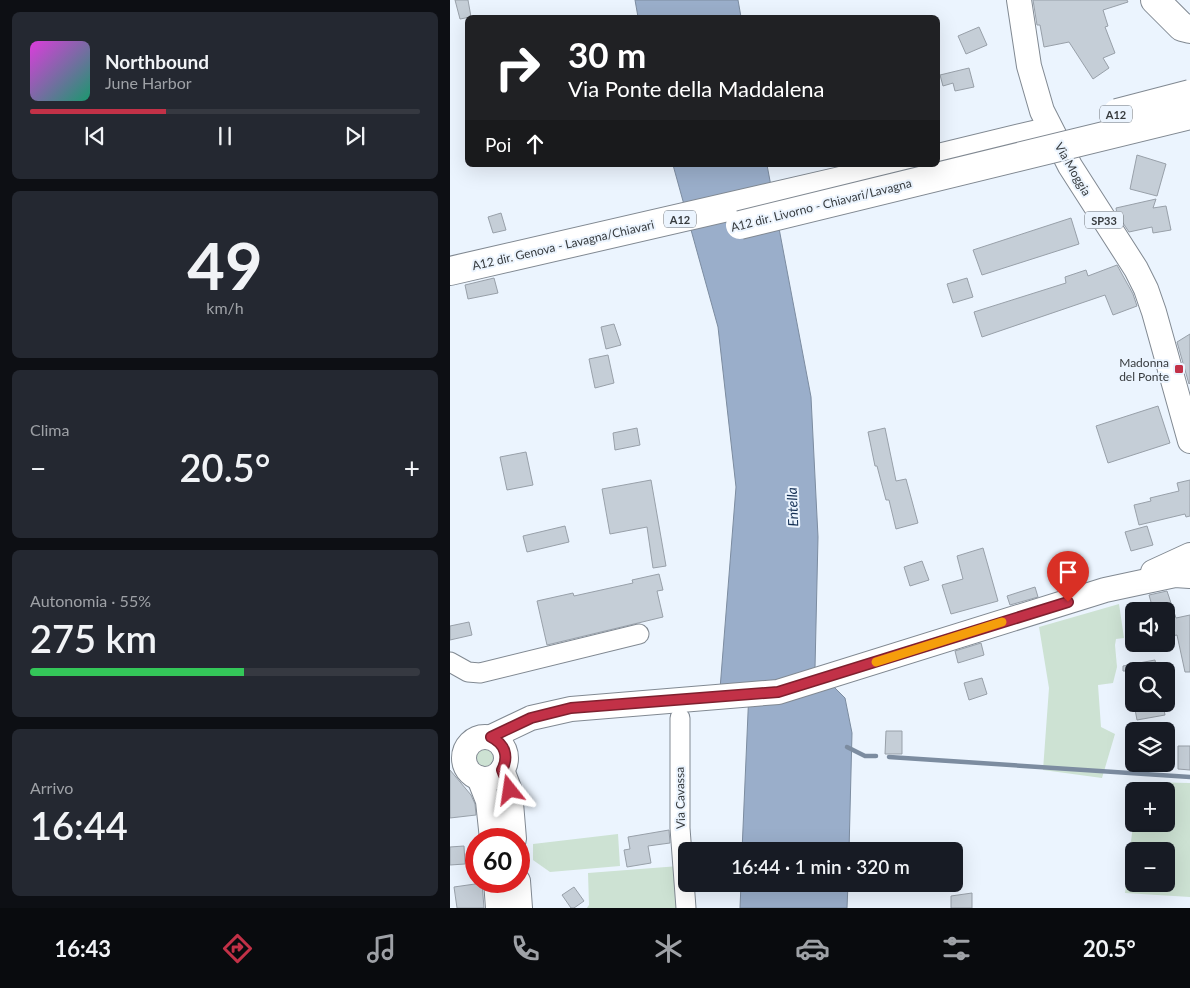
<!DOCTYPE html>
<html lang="it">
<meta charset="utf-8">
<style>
:root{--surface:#171b24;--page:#242831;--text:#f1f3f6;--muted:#9ea1a6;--line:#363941;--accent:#c23147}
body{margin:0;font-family:Lato,sans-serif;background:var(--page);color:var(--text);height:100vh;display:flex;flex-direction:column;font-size:19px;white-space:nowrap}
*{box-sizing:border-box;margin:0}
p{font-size:16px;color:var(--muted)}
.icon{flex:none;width:28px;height:28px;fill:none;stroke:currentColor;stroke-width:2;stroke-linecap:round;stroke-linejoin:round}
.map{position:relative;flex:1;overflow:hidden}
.drawer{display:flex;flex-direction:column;gap:12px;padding:12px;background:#0d0f14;width:450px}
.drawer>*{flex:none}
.hud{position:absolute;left:15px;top:15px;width:475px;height:152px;border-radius:8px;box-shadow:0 5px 20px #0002;background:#202124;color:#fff;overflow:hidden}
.tools{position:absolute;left:675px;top:602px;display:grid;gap:10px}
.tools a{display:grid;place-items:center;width:50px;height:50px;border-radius:8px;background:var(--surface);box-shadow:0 5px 20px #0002;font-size:25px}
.speed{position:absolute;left:15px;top:828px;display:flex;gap:10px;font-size:25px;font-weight:700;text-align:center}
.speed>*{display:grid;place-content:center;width:65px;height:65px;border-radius:50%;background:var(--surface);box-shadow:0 5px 20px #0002;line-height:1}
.speed .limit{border:8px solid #d22;background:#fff;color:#111}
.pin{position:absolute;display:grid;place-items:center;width:42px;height:42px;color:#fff;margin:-51px -21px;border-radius:50% 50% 50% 0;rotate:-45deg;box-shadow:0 0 5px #0007}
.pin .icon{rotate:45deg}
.me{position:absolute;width:55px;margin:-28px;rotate:345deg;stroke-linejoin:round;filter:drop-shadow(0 0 4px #0008)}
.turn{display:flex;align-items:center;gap:18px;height:105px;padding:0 20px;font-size:22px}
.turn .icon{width:65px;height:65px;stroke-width:2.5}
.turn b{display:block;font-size:35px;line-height:42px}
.then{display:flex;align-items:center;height:48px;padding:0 20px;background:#0003;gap:10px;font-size:19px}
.big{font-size:38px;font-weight:600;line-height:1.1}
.drawer .tile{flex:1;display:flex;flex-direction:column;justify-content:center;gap:8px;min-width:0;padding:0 18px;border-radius:8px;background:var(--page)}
.drawer .dial{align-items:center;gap:0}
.dial b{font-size:65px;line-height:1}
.song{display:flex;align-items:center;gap:15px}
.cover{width:60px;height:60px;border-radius:8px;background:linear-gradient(135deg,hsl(300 70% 55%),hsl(160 70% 35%))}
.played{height:5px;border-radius:2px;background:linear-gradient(90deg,var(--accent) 35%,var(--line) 35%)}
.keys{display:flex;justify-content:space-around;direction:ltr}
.heat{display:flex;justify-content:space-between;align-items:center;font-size:28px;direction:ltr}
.charge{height:8px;border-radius:4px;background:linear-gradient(90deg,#34c759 55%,var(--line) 0)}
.trip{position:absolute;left:228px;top:842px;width:285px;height:50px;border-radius:8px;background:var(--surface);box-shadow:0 5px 20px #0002;font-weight:600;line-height:50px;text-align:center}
.tabs{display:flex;height:80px;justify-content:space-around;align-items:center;background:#090b0e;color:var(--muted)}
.tabs .icon{width:35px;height:35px}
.tabs .current{color:var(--accent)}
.tabs b{font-size:22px;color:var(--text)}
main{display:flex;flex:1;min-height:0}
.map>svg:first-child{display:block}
.green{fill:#cde2d3;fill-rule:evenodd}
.water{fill:#9aaeca;stroke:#7c8ca0}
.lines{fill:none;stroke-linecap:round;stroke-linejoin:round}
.stream{stroke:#7c8ca0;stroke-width:4.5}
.building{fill:#c5ced7;stroke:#98a0a9}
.minor-casing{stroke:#818992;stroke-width:21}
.major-casing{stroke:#818992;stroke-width:26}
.highway-casing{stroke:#818992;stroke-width:30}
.minor{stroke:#fff;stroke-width:19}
.major{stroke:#fff;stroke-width:24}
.highway{stroke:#fff;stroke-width:28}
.highway-bridge-casing{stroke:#818992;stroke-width:30;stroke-linecap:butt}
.highway-bridge{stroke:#fff;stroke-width:28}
.route-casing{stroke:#7e202e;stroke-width:12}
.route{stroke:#c23147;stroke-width:9}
.slow{stroke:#f59e0b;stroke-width:9}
.poi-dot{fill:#c23147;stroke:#ebf4fe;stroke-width:2}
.labels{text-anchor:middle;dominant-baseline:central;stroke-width:4;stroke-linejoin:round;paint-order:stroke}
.shield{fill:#ebf4fe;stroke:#6d7278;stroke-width:1}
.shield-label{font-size:11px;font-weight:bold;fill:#373b3e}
.street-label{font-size:12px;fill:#373b3e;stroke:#ebf4fe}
.poi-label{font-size:12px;fill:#373b3e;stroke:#ebf4fe;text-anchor:end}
.water-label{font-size:14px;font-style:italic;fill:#122e53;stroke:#ebf4fe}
</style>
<main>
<section class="drawer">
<div class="tile">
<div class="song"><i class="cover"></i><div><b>Northbound</b><p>June Harbor</p></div></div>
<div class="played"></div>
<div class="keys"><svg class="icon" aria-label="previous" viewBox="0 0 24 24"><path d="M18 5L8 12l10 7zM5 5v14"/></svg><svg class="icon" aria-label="pause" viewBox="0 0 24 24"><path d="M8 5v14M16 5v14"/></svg><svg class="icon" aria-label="next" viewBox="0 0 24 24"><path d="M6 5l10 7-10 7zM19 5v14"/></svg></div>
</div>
<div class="tile dial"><b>49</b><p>km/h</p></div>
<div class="tile"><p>Clima</p>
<div class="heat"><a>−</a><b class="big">20.5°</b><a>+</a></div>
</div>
<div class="tile"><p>Autonomia · 55%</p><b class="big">275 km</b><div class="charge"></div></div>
<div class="tile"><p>Arrivo</p><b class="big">16:44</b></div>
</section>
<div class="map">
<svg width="740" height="908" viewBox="0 0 740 908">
<rect width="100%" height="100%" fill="#ebf4fe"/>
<g class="green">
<path d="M669,604L674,638L666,639L665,645L667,667L663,683L648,685L651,727L665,734L652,778L593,770L599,688L589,627Z"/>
<circle cx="35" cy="757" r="14"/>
<path d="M688,782L740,783V897L675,893L684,816V824H716V791H687ZM684,851H716V884H684Z"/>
<path d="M168,834L170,866L100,872L83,860V844Z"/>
<path d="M229,866L231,908H137L139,905L138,873Z"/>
</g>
<g class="water">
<path d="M185,0H288L291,17H188Z"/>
<path d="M223,165H317L361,397L368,537L365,668L395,698L402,733L399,851H292L299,690L270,689L286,487L268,327Z"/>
<path d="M291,884H398L397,908H290Z"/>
</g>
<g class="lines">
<g class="stream">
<path d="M397,747L415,756H426"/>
<path d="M439,757L740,777"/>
</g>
</g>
<g class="building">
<path d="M5,0H18L21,17L10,19Z"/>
<path d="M583,0H677L678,2L653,10L658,26L655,27L665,53L653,58L659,68L643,79L619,42L594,47L590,25H587Z"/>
<path d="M529,27L537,45L516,54L508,36Z"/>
<path d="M519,68L524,87L505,91L503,83L493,86L490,75Z"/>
<path d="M687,155L716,164L707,196L680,189Z"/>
<path d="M706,199L703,208L716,206L721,230L703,233L702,227L679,232L667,214L666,208Z"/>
<path d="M51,213L56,230L43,233L38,217Z"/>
<path d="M621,218L629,244L532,275L523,250Z"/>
<path d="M667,265L683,294L687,306L663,315L655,295L532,337L524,312L616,283L615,277L636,270L638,276Z"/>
<path d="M44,278L48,293L18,299L15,285Z"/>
<path d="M517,278L523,297L503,303L497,284Z"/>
<path d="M164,324L171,345L156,349L151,327Z"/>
<path d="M740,334V383L739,384L727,342Z"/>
<path d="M158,355L164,383L145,388L139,359Z"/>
<path d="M708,406L720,443L658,463L646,426Z"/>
<path d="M187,428L190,445L165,450L163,433Z"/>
<path d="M435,428L446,481L456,479L468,523L446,529L439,500H436L427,466H425L418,432Z"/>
<path d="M76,452L83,485L57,490L50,457Z"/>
<path d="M201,480L216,566L203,568L197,527L160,534L152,489Z"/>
<path d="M740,480V516L736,517L735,514L689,525L684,505L701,501L700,498L729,491L727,483Z"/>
<path d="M115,526L119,542L77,552L73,536Z"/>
<path d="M697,526L703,545L681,551L675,532Z"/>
<path d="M533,548L548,601L501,614L492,585L513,579L507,556Z"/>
<path d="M472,561L479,580L460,586L454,567Z"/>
<path d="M209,574L213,590L207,591L213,617L97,645L87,601L123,593L124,596L183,583L182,580Z"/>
<path d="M585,587L588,597L560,605L557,596Z"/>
<path d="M717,591L726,618L740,615V672H735L727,635L716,637V611H700L698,604L701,602L699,595Z"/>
<path d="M19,622L22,635L0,640V626Z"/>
<path d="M531,643L534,655L508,663L505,651Z"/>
<path d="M705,660L707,671H673V666Z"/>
<path d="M532,678L537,694L519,700L514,683Z"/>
<path d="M684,704H713L715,715L687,720Z"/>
<path d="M436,731H452V754H435Z"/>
<path d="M728,746H740V770L728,769Z"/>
<path d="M0,770L21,795L25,804L26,815L0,818Z"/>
<path d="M219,830L220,843L198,846L201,863L177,867L174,850L180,849L178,837Z"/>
<path d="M14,846L15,864L0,865V847Z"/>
<path d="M32,883L34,908H7L4,887Z"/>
<path d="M124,887L134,901L124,908H121L112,895Z"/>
<path d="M522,893V908H501V896Z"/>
</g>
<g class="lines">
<defs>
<g id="minor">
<path d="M0,662L18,672L30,673L189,634"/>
<path d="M230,718V828L236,908"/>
</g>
<g id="major">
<path d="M569,0L579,66L592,111L620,166L686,269L696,289L704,312L740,441"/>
<path d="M703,572L740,555"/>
<circle cx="35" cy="758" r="21"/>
<path d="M41,737L81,718L121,709L328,692L655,590L725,575L740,576"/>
<path d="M52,770L60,791L64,839"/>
<path d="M29,778L38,801L42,839"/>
<path d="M46,881L48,908"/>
<path d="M68,881L70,908"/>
</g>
<g id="highway">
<path d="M705,0L732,27L740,29"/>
<path d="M488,158L592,133"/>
<path d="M0,271L460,165"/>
</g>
</defs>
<use href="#minor" class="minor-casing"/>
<use href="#major" class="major-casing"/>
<use href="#highway" class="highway-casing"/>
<use href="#minor" class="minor"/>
<use href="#major" class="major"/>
<use href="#highway" class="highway"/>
<defs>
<g id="highway-bridge">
<path d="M667,113L740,94"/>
<path d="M290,225L740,115"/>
</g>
</defs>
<use href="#highway-bridge" class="highway-bridge-casing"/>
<use href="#highway-bridge" class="highway-bridge"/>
</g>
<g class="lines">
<defs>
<path id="route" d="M60,790L52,770C59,756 55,744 41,737L81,718L121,708L328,692L618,602"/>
</defs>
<use href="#route" class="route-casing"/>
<use href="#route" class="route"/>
<path class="slow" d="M426,662L552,622"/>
</g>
<rect class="poi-dot" x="724" y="364" width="10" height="10" rx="2.5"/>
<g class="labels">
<g class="shield">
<rect x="650" y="105.5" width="32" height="17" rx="4"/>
<rect x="214" y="210.5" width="32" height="17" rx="4"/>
<rect x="635" y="211.5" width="38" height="17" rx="4"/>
</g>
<g class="shield-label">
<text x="666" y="114">A12</text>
<text x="230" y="219">A12</text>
<text x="654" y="220">SP33</text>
</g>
<g class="street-label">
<text transform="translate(623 169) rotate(60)">Via Moggia</text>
<text transform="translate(371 205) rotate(-14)">A12 dir. Livorno - Chiavari/Lavagna</text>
<text transform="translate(113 245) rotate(-13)">A12 dir. Genova - Lavagna/Chiavari</text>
<text transform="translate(230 798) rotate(-91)">Via Cavassa</text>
</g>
<g class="poi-label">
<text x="719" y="362">Madonna<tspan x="719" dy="14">del Ponte</tspan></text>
</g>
<g class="water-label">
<text transform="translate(342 507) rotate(-92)">Entella</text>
</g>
</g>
</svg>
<div class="tools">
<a><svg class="icon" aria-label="sound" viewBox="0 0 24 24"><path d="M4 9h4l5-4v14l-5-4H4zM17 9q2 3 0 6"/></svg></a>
<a><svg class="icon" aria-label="search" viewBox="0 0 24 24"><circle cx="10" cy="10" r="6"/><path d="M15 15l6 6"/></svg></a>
<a><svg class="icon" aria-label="layers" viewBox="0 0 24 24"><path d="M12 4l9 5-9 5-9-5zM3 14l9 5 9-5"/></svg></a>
<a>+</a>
<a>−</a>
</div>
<div class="speed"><div class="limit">60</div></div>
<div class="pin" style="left:618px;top:602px;background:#d93025"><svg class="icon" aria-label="arrive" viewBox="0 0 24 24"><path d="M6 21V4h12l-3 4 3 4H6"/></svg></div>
<svg class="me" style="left:60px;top:790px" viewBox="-20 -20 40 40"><path d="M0-17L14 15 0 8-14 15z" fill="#c23147" stroke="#fff" stroke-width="4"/></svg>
<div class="trip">16:44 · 1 min · 320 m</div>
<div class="hud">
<div class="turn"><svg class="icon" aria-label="right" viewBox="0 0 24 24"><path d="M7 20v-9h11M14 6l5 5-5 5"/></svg><div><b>30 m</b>Via Ponte della Maddalena</div></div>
<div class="then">Poi<svg class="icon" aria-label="ahead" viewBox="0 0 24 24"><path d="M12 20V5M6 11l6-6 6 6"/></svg></div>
</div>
</div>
</main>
<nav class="tabs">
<b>16:43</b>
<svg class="icon current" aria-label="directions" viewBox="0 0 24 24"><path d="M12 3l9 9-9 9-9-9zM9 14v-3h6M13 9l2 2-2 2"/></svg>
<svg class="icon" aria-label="music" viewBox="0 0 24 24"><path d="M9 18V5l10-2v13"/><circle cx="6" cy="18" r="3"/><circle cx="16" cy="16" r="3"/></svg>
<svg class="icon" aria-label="phone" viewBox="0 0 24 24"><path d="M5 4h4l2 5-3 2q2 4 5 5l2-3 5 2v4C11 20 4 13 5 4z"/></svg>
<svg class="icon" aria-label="climate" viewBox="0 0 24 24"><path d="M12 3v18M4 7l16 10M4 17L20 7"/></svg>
<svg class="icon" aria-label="car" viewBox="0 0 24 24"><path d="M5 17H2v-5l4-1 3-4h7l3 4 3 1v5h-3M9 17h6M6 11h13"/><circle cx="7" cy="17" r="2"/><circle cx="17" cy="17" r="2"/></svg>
<svg class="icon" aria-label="filters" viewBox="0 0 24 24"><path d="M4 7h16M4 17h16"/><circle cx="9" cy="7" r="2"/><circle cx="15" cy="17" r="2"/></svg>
<b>20.5°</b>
</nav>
